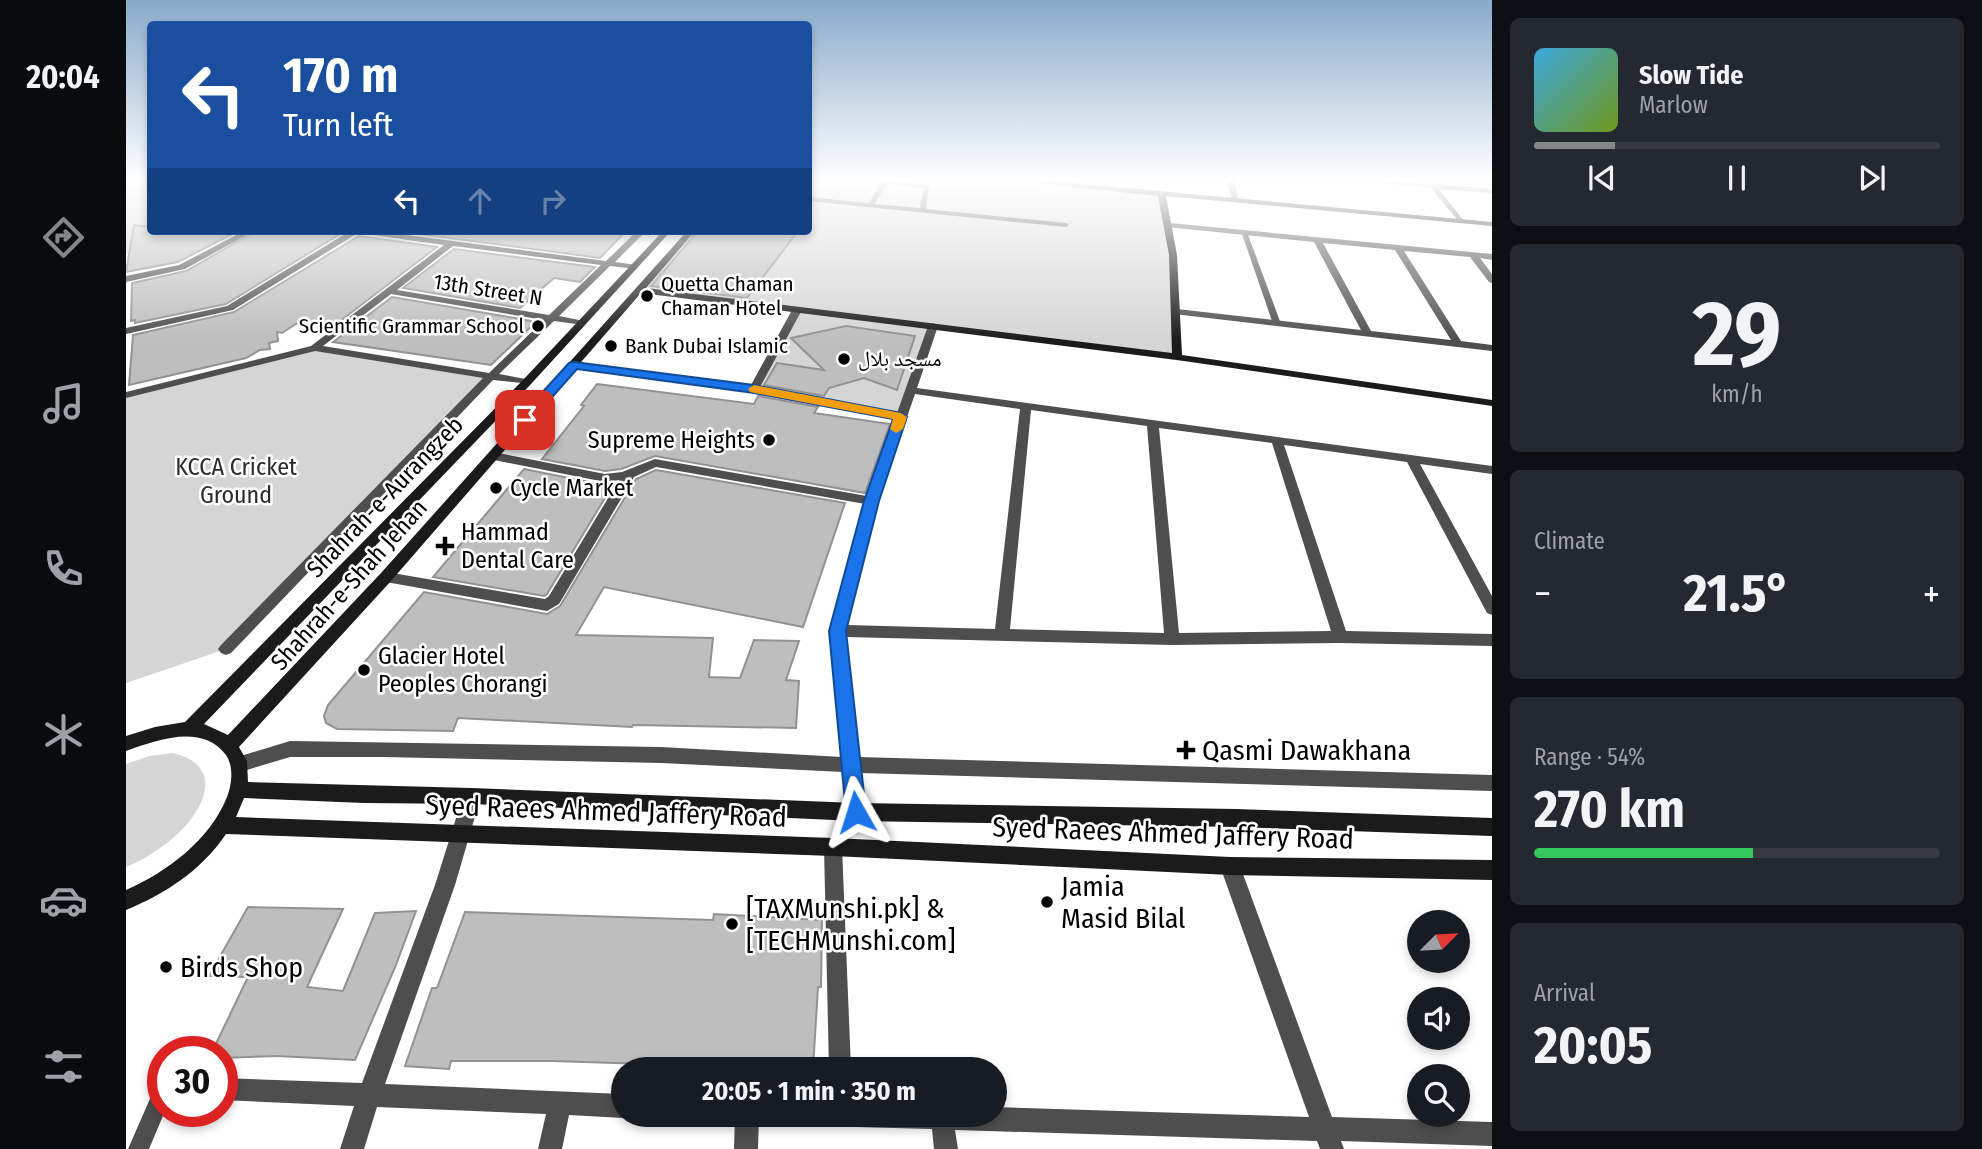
<!DOCTYPE html>
<meta charset="utf-8">
<style>
:root{--surface:#171b24;--page:#242831;--text:#f1f3f6;--muted:#9ea1a6;--line:#363941;--accent:#858687}
body{margin:0;font-family:"Fira Sans Condensed","Noto Naskh Arabic",sans-serif;background:var(--page);color:var(--text);height:100vh;display:flex;flex-direction:column;font-size:26px;white-space:nowrap}
*{box-sizing:border-box;margin:0}
p{font-size:23px;color:var(--muted)}
.icon{flex:none;width:38px;height:38px;fill:none;stroke:currentColor;stroke-width:2;stroke-linecap:round;stroke-linejoin:round}
.map{position:relative;flex:1;overflow:hidden}
.side{display:flex;flex-direction:column;gap:18px;padding:18px;background:#0d0f14;width:490px}
.side>*{flex:none}
.banner{position:absolute;left:21px;top:21px;width:665px;height:214px;border-radius:7px;box-shadow:0 4px 10px #0003;background:#1a4fa0;color:#fff;overflow:hidden}
.needle{width:46px;rotate:66deg}
.buttons{position:absolute;left:1281px;top:910px;display:grid;gap:14px}
.buttons a{display:grid;place-items:center;width:63px;height:63px;border-radius:50%;background:var(--surface);box-shadow:0 4px 10px #0003;font-size:35px}
.speed{position:absolute;left:21px;top:1036px;display:flex;gap:14px;font-size:35px;font-weight:700;text-align:center}
.speed>*{display:grid;place-content:center;width:91px;height:91px;border-radius:50%;background:var(--surface);box-shadow:0 4px 10px #0003;line-height:1}
.speed .limit{border:10px solid #d22;background:#fff;color:#111}
.pin{position:absolute;display:grid;place-items:center;width:60px;height:60px;color:#fff;margin:-30px;border-radius:14px;box-shadow:0 4px 10px #0006}
.me{position:absolute;width:77px;margin:-38px;rotate:354deg;stroke-linejoin:round;filter:drop-shadow(0 0 5px #0008)}
.turn{display:flex;align-items:center;gap:24px;height:147px;padding:0 21px;font-size:32px}
.turn .icon{width:91px;height:91px;stroke-width:2.5}
.turn b{display:block;font-size:49px;line-height:60px}
.lanes{display:flex;align-items:center;height:66px;padding:0 21px;background:#0003;justify-content:center;gap:35px;direction:ltr}
.lanes .off{opacity:.35}
.big{font-size:52px;font-weight:700;line-height:1.1}
.side .widget{flex:1;display:flex;flex-direction:column;justify-content:center;gap:10px;min-width:0;padding:0 24px;border-radius:10px;background:var(--page)}
.side .dial{align-items:center;gap:0}
.dial b{font-size:91px;line-height:1}
.song{display:flex;align-items:center;gap:21px}
.cover{width:84px;height:84px;border-radius:10px;background:linear-gradient(135deg,hsl(200 70% 55%),hsl(80 70% 35%))}
.played{height:7px;border-radius:4px;background:linear-gradient(90deg,var(--accent) 20%,var(--line) 20%)}
.keys{display:flex;justify-content:space-around;direction:ltr}
.heat{display:flex;justify-content:space-between;align-items:center;font-size:38px;direction:ltr}
.charge{height:10px;border-radius:5px;background:linear-gradient(90deg,#34c759 54%,var(--line) 0)}
.trip{position:absolute;left:485px;top:1057px;width:396px;height:70px;border-radius:35px;background:var(--surface);box-shadow:0 4px 10px #0003;font-weight:700;line-height:70px;text-align:center}
main{display:flex;flex:1;min-height:0}
.dock{display:flex;flex-direction:column;width:126px;justify-content:space-around;align-items:center;background:#090b0e;color:var(--muted)}
.dock .icon{width:49px;height:49px}
.dock .active{color:var(--accent)}
.dock b{font-size:32px;color:var(--text)}
.map>svg:first-child{display:block}
.green{fill:#d5d5d5}
.building{fill:#bebebe;stroke:#929292;stroke-width:2}
.lines{fill:none;stroke-linecap:round;stroke-linejoin:round}
.lane{fill:#4e4e4e;fill-rule:evenodd}
.street{fill:#4e4e4e;fill-rule:evenodd}
.secondary{fill:#1b1b1b;fill-rule:evenodd}
.route{fill:#1a73e8;stroke:#114b97;stroke-width:2}
.slow{fill:#f59e0b}
.poi-dot{fill:#000;stroke:#fff;stroke-width:2.5}
.labels{text-anchor:middle;dominant-baseline:central;stroke-width:5;stroke-linejoin:round;paint-order:stroke}
.far-poi-label{font-size:21px;fill:#000;stroke:#fff;text-anchor:start}
.far-street-label{font-size:21px;fill:#000;stroke:#fff}
.poi-label{font-size:24px;fill:#000;stroke:#fff;text-anchor:start}
.park-label{font-size:24px;fill:#2c2c2c;stroke:#fff}
.street-label{font-size:24px;fill:#000;stroke:#fff}
.near-poi-label{font-size:28px;fill:#000;stroke:#fff;text-anchor:start}
.near-street-label{font-size:28px;fill:#000;stroke:#fff}
</style>
<main>
<nav class="dock">
<b>20:04</b>
<svg class="icon active" aria-label="directions" viewBox="0 0 24 24"><path d="M12 3l9 9-9 9-9-9zM9 14v-3h6M13 9l2 2-2 2"/></svg>
<svg class="icon" aria-label="music" viewBox="0 0 24 24"><path d="M9 18V5l10-2v13"/><circle cx="6" cy="18" r="3"/><circle cx="16" cy="16" r="3"/></svg>
<svg class="icon" aria-label="phone" viewBox="0 0 24 24"><path d="M5 4h4l2 5-3 2q2 4 5 5l2-3 5 2v4C11 20 4 13 5 4z"/></svg>
<svg class="icon" aria-label="climate" viewBox="0 0 24 24"><path d="M12 3v18M4 7l16 10M4 17L20 7"/></svg>
<svg class="icon" aria-label="car" viewBox="0 0 24 24"><path d="M5 17H2v-5l4-1 3-4h7l3 4 3 1v5h-3M9 17h6M6 11h13"/><circle cx="7" cy="17" r="2"/><circle cx="17" cy="17" r="2"/></svg>
<svg class="icon" aria-label="filters" viewBox="0 0 24 24"><path d="M4 7h16M4 17h16"/><circle cx="9" cy="7" r="2"/><circle cx="15" cy="17" r="2"/></svg>
</nav>
<div class="map">
<svg width="1366" height="1149" viewBox="0 0 1366 1149">
<rect width="100%" height="100%" fill="#fff"/>
<g class="green">
<path d="M0,179H24V231L37,248L0,254Z"/>
<path d="M683,179H884L1035,193L1044,225L1056,361L807,327L776,417L628,389L671,310L512,289L564,231H682Z"/>
<path d="M189,348L362,379L100,649L0,683V395Z"/>
<path d="M46,753C101,765 78,812 47,838C33,850 17,860 0,867V764L24,756Z"/>
</g>
<g class="building">
<path d="M8,225L24,227V231H112L52,262L0,272Z"/>
<path d="M130,231H219L100,304L9,323V320L5,321L6,283L60,271Z"/>
<path d="M270,231H500L474,258Z"/>
<path d="M572,231H672L621,298L525,286Z"/>
<path d="M233,236L311,247L209,325L176,320L156,333L151,332L152,341L143,343L144,349L134,350L120,358L3,385L7,335L108,312Z"/>
<path d="M328,249L469,267L454,282L428,278L394,308L277,288Z"/>
<path d="M266,297L383,317L410,322L365,365L207,342Z"/>
<path d="M720,326L789,336L771,390L738,378L703,388L698,396L638,385L651,363L698,370L665,338Z"/>
<path d="M471,384L628,404L632,396L692,407L688,413L764,424L739,493L529,456L495,469L479,471L416,459L458,406L455,405Z"/>
<path d="M398,469L478,485L488,483L421,594L418,596L307,577Z"/>
<path d="M530,470L719,503L677,627L478,587L450,635L587,638L583,677L614,678L628,640L673,641L660,680L673,681L670,728L507,725L506,727L332,718L327,731L211,729L200,723L198,716L202,705L298,592L421,614L434,606L510,479Z"/>
<path d="M122,907L217,909L181,987L217,991L249,913L290,911L270,965L229,1060L151,1056L96,1058V1052H86L122,977L83,976Z"/>
<path d="M339,912L587,920L588,914L696,920L695,987H692L687,1069H587L552,1068V1065L426,1061H325L323,1069L279,1066L306,988H311Z"/>
</g>
<g class="lines">
<g class="lane">
<path d="M756,181L803,185L800,209L940,223L943,225L940,227L682,201V197L743,203ZM760,184L798,188L794,208L749,204Z"/>
<path d="M1115,231L1121,232L1155,324L1154,326L1147,324Z"/>
<path d="M37,1082V1111H39L23,1149H2L30,1085Z"/>
</g>
<g class="street">
<path d="M1100,179H1108L1113,202L1106,200Z"/>
<path d="M1218,179L1302,184L1305,181L1310,184L1366,189V193L1313,189L1338,221L1334,223L1305,188Z"/>
<path d="M1044,223L1366,254V260L1354,258L1366,274V283L1363,282L1344,257L1278,251L1335,341L1366,345V351L1048,314L1046,312L1051,309L1235,330L1188,242L1041,227V223ZM1197,243L1269,250L1325,340L1245,331Z"/>
<path d="M118,231H128L59,269L0,282V276L53,265Z"/>
<path d="M224,231H250L480,261L511,231H520L489,262L511,265V269L484,266L433,316L458,321V325L428,321L373,374L405,380V384L367,380L105,653L100,655L95,653L92,649L95,645L357,378L189,351L0,398V392L185,346L318,245L232,233L107,310L0,334V328L101,306ZM327,246L475,265L423,315L271,290ZM265,294L418,320L363,373L197,346Z"/>
<path d="M671,307L676,310L634,387L771,413L802,326L807,323L812,326L791,388L1366,466V474L1294,464L1366,596V615L1361,613L1281,462L1158,445L1220,631L1366,634V646L1214,643L1046,645L720,637L733,757L1366,775V791L735,773L739,812L736,818L730,821L724,818L721,812L717,772L535,763L257,757H164L114,772L108,770L105,764L108,758L164,741L535,747L716,757L705,631L739,504L530,467L508,477L433,604L421,611L260,582L253,577L260,572L419,599L423,596L493,480L479,482L363,459L361,456L367,452L479,474L496,472L529,459L741,496L769,419L628,392L448,368L443,365L448,362L625,385L666,310ZM789,394L894,409L869,629L721,625L752,501ZM905,410L1021,426L1038,633L884,629ZM1033,428L1146,443L1205,631L1053,633Z"/>
<path d="M346,788L352,790L355,796L329,885L259,1084L497,1094V1115H504L497,1118L443,1115L436,1149H412L420,1114L251,1107L238,1149H214L228,1106L96,1100V1078L236,1083L309,885L337,796L340,790Z"/>
<path d="M707,838L714,841L716,847L725,1069H703L698,847L700,841Z"/>
<path d="M1104,857L1111,859L1114,866L1206,1117L1366,1122V1146L1215,1141L1218,1149H1194L1191,1141L829,1130L832,1149H808L806,1129L728,1127L720,1123L716,1115H868V1107L1183,1117L1094,866L1097,859Z"/>
<path d="M609,1115H633L632,1149H608Z"/>
</g>
<path class="secondary" d="M874,179H903L1366,222V226L1040,196L1051,255L1056,355L1366,400V406L1051,360L515,293L265,581L113,747L121,761L122,782L346,788L730,803L1110,809L1366,818V836L1110,827L730,821L346,804L238,803L118,798L110,817L707,838L1104,857L1366,860V880L1104,875L707,856L100,834C76,870 39,894 0,910V890C41,872 84,840 101,797C106,784 108,767 100,755C76,723 31,740 0,751V736L29,727L59,722L397,380L537,231H545L405,384L78,724L102,735L255,573L561,231H569L520,288L1046,353L1043,255L1032,196Z"/>
</g>
<linearGradient id="sky" x2="0" y2="1"><stop stop-color="#89aaca"/><stop offset="0.53" stop-color="#fff"/><stop offset="1" stop-color="#fff" stop-opacity="0"/></linearGradient>
<rect width="1366" height="340" fill="url(#sky)"/>
<path class="route" d="M448,362L628,385L775,413L781,417L753,501L720,631L740,812L737,819L730,822L723,819L720,812L703,631L738,501L767,419L628,393L451,369L404,422H394V417L443,363Z"/>
<path class="slow" d="M628,385L775,413L781,417L777,429L770,433L764,429L767,419L624,392L622,389Z"/>
<g class="poi-dot">
<circle cx="521" cy="296" r="7"/>
<circle cx="412" cy="326" r="7"/>
<circle cx="485" cy="346" r="7"/>
<circle cx="718" cy="359" r="7"/>
<circle cx="643" cy="440" r="7"/>
<circle cx="370" cy="488" r="7"/>
<path d="M315.5 535.5h7v7h7v7h-7v7h-7v-7h-7v-7h7z"/>
<circle cx="238" cy="670" r="7"/>
<path d="M1056.5 739.5h7v7h7v7h-7v7h-7v-7h-7v-7h7z"/>
<circle cx="921" cy="902" r="7"/>
<circle cx="606" cy="924" r="7"/>
<circle cx="40" cy="967" r="7"/>
</g>
<g class="labels">
<g class="far-poi-label">
<text x="535" y="284">Quetta Chaman<tspan x="535" dy="24">Chaman Hotel</tspan></text>
<text x="398" y="326" text-anchor="end">Scientific Grammar School</text>
<text x="499" y="346">Bank Dubai Islamic</text>
<text x="732" y="359">مسجد بلال</text>
</g>
<g class="far-street-label">
<text transform="translate(362 290) rotate(9)">13th Street N</text>
</g>
<g class="poi-label">
<text x="629" y="440" text-anchor="end">Supreme Heights</text>
<text x="384" y="488">Cycle Market</text>
<text x="335" y="532">Hammad<tspan x="335" dy="28">Dental Care</tspan></text>
<text x="252" y="656">Glacier Hotel<tspan x="252" dy="28">Peoples Chorangi</tspan></text>
</g>
<g class="park-label">
<text x="110" y="467">KCCA Cricket<tspan x="110" dy="28">Ground</tspan></text>
</g>
<g class="street-label">
<text transform="translate(259 497) rotate(-46)">Shahrah-e-Aurangzeb</text>
<text transform="translate(223 585) rotate(-48)">Shahrah-e-Shah Jehan</text>
</g>
<g class="near-poi-label">
<text x="1076" y="750">Qasmi Dawakhana</text>
<text x="935" y="886">Jamia<tspan x="935" dy="32">Masid Bilal</tspan></text>
<text x="620" y="908">[TAXMunshi.pk] &amp;<tspan x="620" dy="32">[TECHMunshi.com]</tspan></text>
<text x="54" y="967">Birds Shop</text>
</g>
<g class="near-street-label">
<text transform="translate(480 811) rotate(2)">Syed Raees Ahmed Jaffery Road</text>
<text transform="translate(1047 833) rotate(2)">Syed Raees Ahmed Jaffery Road</text>
</g>
</g>
</svg>
<div class="buttons">
<a><svg class="needle" viewBox="-14 -14 28 28"><path d="M0-13l5 13h-10z" fill="#e53935"/><path d="M0 13l5-13h-10z" fill="#9ea1a6"/></svg></a>
<a><svg class="icon" aria-label="sound" viewBox="0 0 24 24"><path d="M4 9h4l5-4v14l-5-4H4zM17 9q2 3 0 6"/></svg></a>
<a><svg class="icon" aria-label="search" viewBox="0 0 24 24"><circle cx="10" cy="10" r="6"/><path d="M15 15l6 6"/></svg></a>
</div>
<div class="speed"><div class="limit">30</div></div>
<div class="pin" style="left:399px;top:420px;background:#d93025"><svg class="icon" aria-label="arrive" viewBox="0 0 24 24"><path d="M6 21V4h12l-3 4 3 4H6"/></svg></div>
<svg class="me" style="left:730px;top:812px" viewBox="-20 -20 40 40"><path d="M0-17L14 15 0 8-14 15z" fill="#1a73e8" stroke="#fff" stroke-width="4"/></svg>
<div class="trip">20:05 · 1 min · 350 m</div>
<div class="banner">
<div class="turn"><svg class="icon" aria-label="left" viewBox="0 0 24 24"><path d="M17 20v-9H6M10 6l-5 5 5 5"/></svg><div><b>170 m</b>Turn left</div></div>
<div class="lanes"><svg class="icon" aria-label="left" viewBox="0 0 24 24"><path d="M17 20v-9H6M10 6l-5 5 5 5"/></svg><svg class="icon off" aria-label="ahead" viewBox="0 0 24 24"><path d="M12 20V5M6 11l6-6 6 6"/></svg><svg class="icon off" aria-label="right" viewBox="0 0 24 24"><path d="M7 20v-9h11M14 6l5 5-5 5"/></svg></div>
</div>
</div>
<section class="side">
<div class="widget">
<div class="song"><i class="cover"></i><div><b>Slow Tide</b><p>Marlow</p></div></div>
<div class="played"></div>
<div class="keys"><svg class="icon" aria-label="previous" viewBox="0 0 24 24"><path d="M18 5L8 12l10 7zM5 5v14"/></svg><svg class="icon" aria-label="pause" viewBox="0 0 24 24"><path d="M8 5v14M16 5v14"/></svg><svg class="icon" aria-label="next" viewBox="0 0 24 24"><path d="M6 5l10 7-10 7zM19 5v14"/></svg></div>
</div>
<div class="widget dial"><b>29</b><p>km/h</p></div>
<div class="widget"><p>Climate</p>
<div class="heat"><a>−</a><b class="big">21.5°</b><a>+</a></div>
</div>
<div class="widget"><p>Range · 54%</p><b class="big">270 km</b><div class="charge"></div></div>
<div class="widget"><p>Arrival</p><b class="big">20:05</b></div>
</section>
</main>
